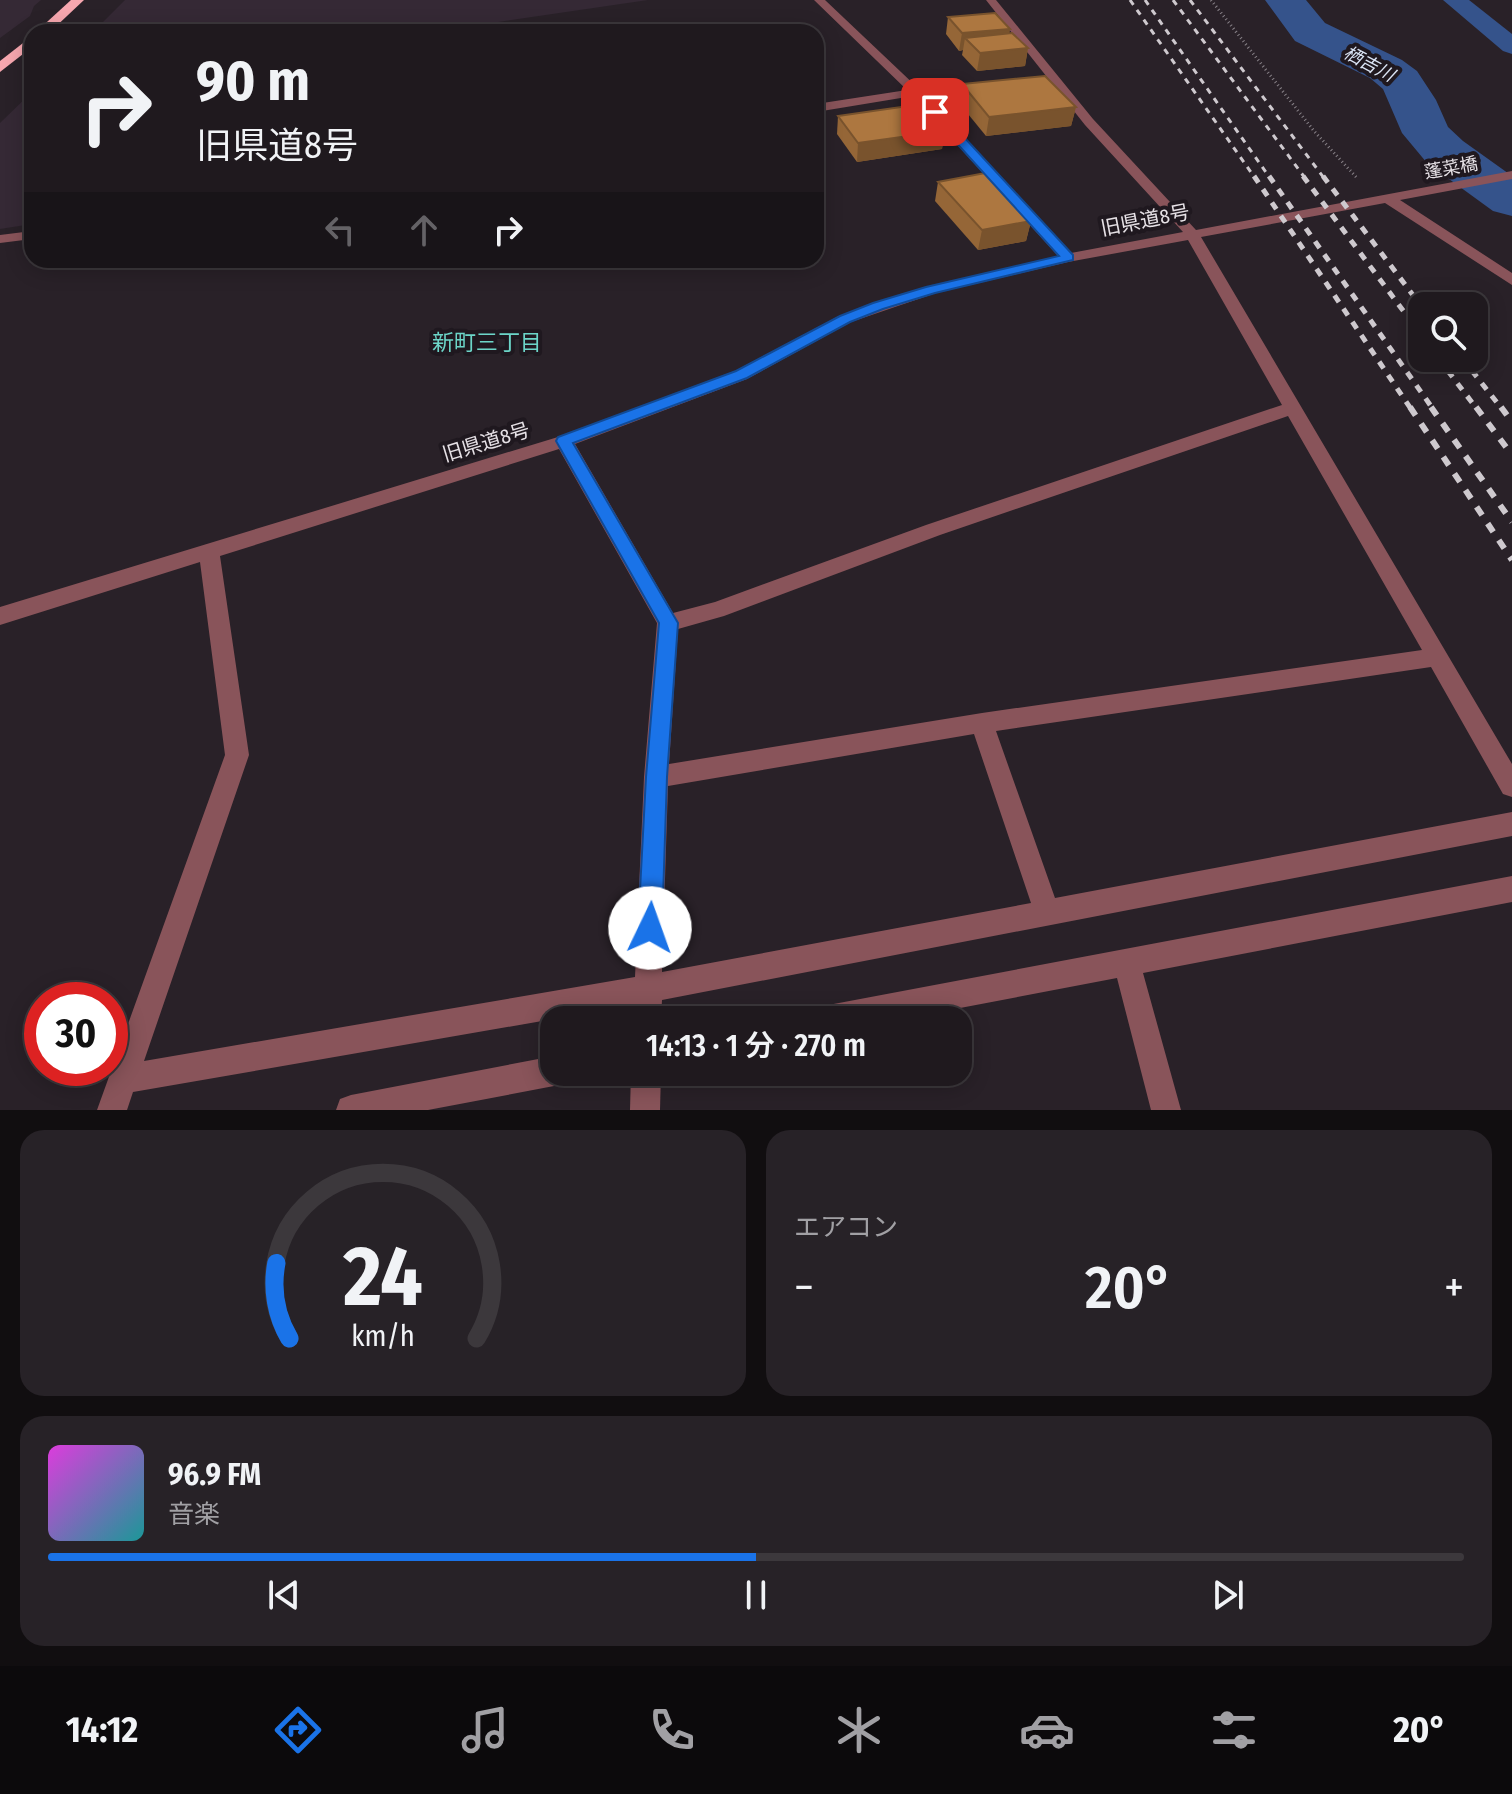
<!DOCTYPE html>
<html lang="ja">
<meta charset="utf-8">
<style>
:root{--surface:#1f191e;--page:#272227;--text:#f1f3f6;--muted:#a1a0a4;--line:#3c383c;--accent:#1a73e8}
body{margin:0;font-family:"Fira Sans Condensed","Noto Sans JP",sans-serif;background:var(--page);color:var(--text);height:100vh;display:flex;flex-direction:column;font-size:30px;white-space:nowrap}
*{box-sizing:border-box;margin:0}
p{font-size:26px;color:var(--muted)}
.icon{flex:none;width:44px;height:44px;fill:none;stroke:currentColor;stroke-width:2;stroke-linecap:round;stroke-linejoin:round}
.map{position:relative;height:1110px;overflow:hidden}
.panel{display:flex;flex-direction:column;gap:20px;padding:20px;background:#110e10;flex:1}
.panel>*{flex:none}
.hud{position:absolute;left:24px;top:24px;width:800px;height:244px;border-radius:24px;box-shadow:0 4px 20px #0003,0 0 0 2px var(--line);background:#1f191e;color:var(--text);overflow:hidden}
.controls{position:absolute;left:1408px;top:292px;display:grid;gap:16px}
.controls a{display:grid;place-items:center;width:80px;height:80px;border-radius:16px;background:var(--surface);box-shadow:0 4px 20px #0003,0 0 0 2px var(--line);font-size:40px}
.speed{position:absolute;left:24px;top:982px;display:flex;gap:16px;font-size:40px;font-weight:700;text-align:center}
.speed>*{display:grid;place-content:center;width:104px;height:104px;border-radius:50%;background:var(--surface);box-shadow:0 4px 20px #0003,0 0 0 2px var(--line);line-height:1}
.speed .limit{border:12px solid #d22;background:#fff;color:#111}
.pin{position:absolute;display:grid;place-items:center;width:68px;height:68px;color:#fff;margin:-34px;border-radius:16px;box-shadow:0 4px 12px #0006}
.me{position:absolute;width:88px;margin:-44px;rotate:3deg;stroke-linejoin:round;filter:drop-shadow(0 0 6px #0008)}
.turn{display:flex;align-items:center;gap:28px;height:168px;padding:0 40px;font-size:36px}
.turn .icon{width:104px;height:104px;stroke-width:2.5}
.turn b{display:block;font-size:56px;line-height:68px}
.lanes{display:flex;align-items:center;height:76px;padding:0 40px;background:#0003;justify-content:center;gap:40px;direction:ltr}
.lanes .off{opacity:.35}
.big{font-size:60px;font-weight:600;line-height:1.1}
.panel .tile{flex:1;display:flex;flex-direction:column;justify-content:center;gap:12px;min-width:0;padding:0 28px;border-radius:24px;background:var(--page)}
.panel .dial{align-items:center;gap:0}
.dial svg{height:208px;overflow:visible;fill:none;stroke:var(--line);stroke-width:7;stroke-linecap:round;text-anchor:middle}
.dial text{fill:var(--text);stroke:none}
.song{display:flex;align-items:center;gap:24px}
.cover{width:96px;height:96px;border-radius:12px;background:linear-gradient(135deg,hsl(300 70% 55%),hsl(180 70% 35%))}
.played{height:8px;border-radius:4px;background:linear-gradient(90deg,var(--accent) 50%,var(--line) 50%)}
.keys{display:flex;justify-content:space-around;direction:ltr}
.heat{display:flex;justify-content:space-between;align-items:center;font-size:44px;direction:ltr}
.panel .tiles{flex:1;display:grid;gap:20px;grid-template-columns:1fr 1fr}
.tile:last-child{grid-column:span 2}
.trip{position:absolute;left:540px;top:1006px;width:432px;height:80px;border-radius:24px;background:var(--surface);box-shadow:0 4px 20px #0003,0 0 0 2px var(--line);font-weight:600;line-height:80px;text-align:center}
.tab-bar{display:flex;height:128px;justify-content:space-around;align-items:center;background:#0c0a0c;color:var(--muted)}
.tab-bar .icon{width:56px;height:56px}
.tab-bar .active{color:var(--accent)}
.tab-bar b{font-size:36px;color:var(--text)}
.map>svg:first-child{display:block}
.built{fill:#352935}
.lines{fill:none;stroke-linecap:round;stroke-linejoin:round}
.canal{fill:#35538b;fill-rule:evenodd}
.river{fill:#35538b;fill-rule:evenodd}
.path{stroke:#888288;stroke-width:3;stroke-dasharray:1 3;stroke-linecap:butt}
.minor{fill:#89545a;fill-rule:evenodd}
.highway{fill:#f7a7af;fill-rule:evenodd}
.rail-far2{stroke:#cec9ce;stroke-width:3;stroke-dasharray:6 6;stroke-linecap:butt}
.rail-far1{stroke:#cec9ce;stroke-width:5;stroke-dasharray:8 8;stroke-linecap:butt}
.rail{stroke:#cec9ce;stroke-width:6;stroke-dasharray:10 10;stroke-linecap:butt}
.wall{fill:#956637}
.shaded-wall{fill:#79532d}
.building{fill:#ad7740;stroke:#79532d;stroke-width:2}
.route{fill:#1a73e8;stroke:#114b97;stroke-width:2}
.labels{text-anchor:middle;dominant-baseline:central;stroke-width:8;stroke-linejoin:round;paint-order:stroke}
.far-water-label{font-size:18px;font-style:italic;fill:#dbe5f6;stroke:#1f181f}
.far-street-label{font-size:18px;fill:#e6e1e6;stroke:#1f181f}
.street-label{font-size:20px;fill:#e6e1e6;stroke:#1f181f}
.neighbourhood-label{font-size:22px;fill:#6cd5c8;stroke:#1f181f}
</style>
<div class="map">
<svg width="1512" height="1110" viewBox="0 0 1512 1110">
<rect width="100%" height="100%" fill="#292128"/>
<g class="built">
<path d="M0,0H41L34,6L30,16L0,38Z"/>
<path d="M125,0H648L471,26L472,32H93Z"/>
<path d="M32,92V224L0,229V123Z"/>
</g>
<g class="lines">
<path class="canal" d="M1443,0H1469L1512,34V54L1503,51Z"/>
<path class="river" d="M1265,0H1306L1325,23L1402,60L1417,71L1436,100L1448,127L1463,141L1512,176V216L1493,211L1427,163L1402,133L1383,89L1370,78L1295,41Z"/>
<path class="path" d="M1211,0L1314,131L1357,178"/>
<g class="minor">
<path d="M814,0H825L920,90L1071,253L1183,232L1085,125L986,0H996L1093,119L1196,230L1512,171V179L1400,200L1512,273V285L1385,203L1201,237L1512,764V797L1503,794L1431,667L996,731L1055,898L1512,812V836L662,1000L661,1020H633L634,1005L133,1092L127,1110H97L225,755L200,562L0,625V607L558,437L735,371L839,316L926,287L1058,256L913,96L816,112V104L907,90ZM1188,240L1282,405L926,525L715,602L673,613L575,444L747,379L851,322L936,293L1068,262ZM1288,416L1422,650L982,713L669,764L678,629L724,616L940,535ZM559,449L657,623L644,777L635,977L144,1061L249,755L220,556ZM974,734L1031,903L662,972L668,786Z"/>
<path d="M32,231V239L0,243V235Z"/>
<path d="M1512,876V902L1143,973L1181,1110H1151L1117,978L897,1020H809L813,1010L823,1006Z"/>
<path d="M554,1056V1072H568L564,1081L554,1086L428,1110H336L340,1099L351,1095Z"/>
<path d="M631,1072H661L660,1110H630Z"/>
</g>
<g class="highway">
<path d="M71,0H84L50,32H36Z"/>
<path d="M32,36V47L0,72V61Z"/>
</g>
<g class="rail-far2">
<path d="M1130,0L1255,178"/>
<path d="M1145,0L1270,178"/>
<path d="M1173,0L1305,178"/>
<path d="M1190,0L1324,178"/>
</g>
<g class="rail-far1">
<path d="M1254,176L1411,409"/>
<path d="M1269,176L1433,409"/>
<path d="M1303,176L1422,336"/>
<path d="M1323,176L1422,307"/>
<path d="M1438,358L1477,409"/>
<path d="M1462,358L1502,409"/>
</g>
<g class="rail">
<path d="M1410,407L1512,560"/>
<path d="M1431,407L1512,522"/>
<path d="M1476,407L1512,455"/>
<path d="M1501,407L1512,422"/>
</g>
</g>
<g class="wall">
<path d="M948,17L1010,29L1009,33L1028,48L1025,66L977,71L962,55L963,50L959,51L946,34Z"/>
<path d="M962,84L1076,107L1071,126L986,136L959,103Z"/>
<path d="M838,116L945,131L942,149L857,162L837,134Z"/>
<path d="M938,182L1031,221L1026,241L978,250L935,201Z"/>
</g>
<g class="shaded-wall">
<path d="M1010,29L1007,46L965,38L963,50L959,51L962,33Z"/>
<path d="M1028,48L1025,66L977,71L980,53Z"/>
<path d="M1076,107L1071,126L986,136L989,117Z"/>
<path d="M945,131L942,149L857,162L858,143Z"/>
<path d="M1031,221L1026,241L978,250L982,230Z"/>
</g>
<g class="building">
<path d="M995,13L1010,29L962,33L948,17Z"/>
<path d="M1012,33L1028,48L980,53L965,38Z"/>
<path d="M1045,76L1076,107L989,117L962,84Z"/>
<path d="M922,104L945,131L858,143L838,116Z"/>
<path d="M985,173L1031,221L982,230L938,182Z"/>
</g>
<path class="route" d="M931,110H939L1073,255V260L935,293L883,309L850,322L747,378L573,443L678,623L667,777L662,928L658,937L650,940L641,937L638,928L646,777L659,623L556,441L558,437L736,371L840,316L873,303L926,287L1059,256L931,115Z"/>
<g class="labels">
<g class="far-water-label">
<text transform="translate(1369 64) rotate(28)">栖吉川</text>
</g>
<g class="far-street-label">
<text transform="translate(1451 168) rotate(-10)">蓬菜橋</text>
</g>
<g class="street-label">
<text transform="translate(1145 220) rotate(-11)">旧県道8号</text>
<text transform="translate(486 442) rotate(-17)">旧県道8号</text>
</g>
<g class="neighbourhood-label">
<text x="487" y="342">新町三丁目</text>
</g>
</g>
</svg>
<div class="controls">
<a><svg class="icon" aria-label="search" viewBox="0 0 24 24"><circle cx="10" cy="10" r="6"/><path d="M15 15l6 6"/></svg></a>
</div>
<div class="speed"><div class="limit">30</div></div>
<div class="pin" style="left:935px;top:112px;background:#d93025"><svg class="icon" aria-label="arrive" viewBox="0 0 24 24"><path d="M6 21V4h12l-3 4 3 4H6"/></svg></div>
<svg class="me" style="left:650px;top:928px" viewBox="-20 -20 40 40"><circle r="19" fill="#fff"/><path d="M0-13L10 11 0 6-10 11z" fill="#1a73e8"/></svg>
<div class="trip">14:13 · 1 分 · 270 m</div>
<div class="hud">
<div class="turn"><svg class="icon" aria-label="right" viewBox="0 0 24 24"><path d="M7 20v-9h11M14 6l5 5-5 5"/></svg><div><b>90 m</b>旧県道8号</div></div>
<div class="lanes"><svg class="icon off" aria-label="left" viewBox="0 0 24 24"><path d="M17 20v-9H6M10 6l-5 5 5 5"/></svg><svg class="icon off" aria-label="ahead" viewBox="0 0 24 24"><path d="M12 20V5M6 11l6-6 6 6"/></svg><svg class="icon" aria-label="right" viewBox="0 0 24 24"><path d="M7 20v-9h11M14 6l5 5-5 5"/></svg></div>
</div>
</div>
<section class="panel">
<div class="tiles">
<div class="tile dial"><svg viewBox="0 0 100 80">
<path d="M14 69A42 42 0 1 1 86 69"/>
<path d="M14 69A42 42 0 0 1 9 40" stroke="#1a73e8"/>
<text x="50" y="56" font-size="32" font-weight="700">24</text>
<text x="50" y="72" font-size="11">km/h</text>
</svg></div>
<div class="tile"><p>エアコン</p>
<div class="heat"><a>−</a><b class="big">20°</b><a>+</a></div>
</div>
<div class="tile">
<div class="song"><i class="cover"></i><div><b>96.9 FM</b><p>音楽</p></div></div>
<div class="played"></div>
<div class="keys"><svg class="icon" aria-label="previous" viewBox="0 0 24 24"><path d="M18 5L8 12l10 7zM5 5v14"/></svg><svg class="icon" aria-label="pause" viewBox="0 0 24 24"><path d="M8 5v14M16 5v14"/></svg><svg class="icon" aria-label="next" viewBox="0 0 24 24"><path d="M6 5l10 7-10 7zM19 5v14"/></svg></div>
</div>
</div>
</section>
<nav class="tab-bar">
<b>14:12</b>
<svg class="icon active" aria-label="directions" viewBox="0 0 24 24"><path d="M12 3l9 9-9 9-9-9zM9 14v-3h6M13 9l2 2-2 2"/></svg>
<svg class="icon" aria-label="music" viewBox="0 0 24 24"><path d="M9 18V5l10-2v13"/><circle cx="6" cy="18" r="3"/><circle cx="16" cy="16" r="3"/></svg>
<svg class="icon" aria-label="phone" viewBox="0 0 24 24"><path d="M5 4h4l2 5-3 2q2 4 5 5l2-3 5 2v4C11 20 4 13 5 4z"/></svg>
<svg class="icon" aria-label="climate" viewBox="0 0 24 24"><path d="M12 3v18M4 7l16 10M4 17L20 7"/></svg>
<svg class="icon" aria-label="car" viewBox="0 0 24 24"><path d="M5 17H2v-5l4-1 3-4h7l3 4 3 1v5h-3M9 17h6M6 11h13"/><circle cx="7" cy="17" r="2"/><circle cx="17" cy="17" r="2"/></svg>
<svg class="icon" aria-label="filters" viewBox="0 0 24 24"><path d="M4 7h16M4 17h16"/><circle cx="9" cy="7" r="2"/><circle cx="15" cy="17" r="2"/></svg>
<b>20°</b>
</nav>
